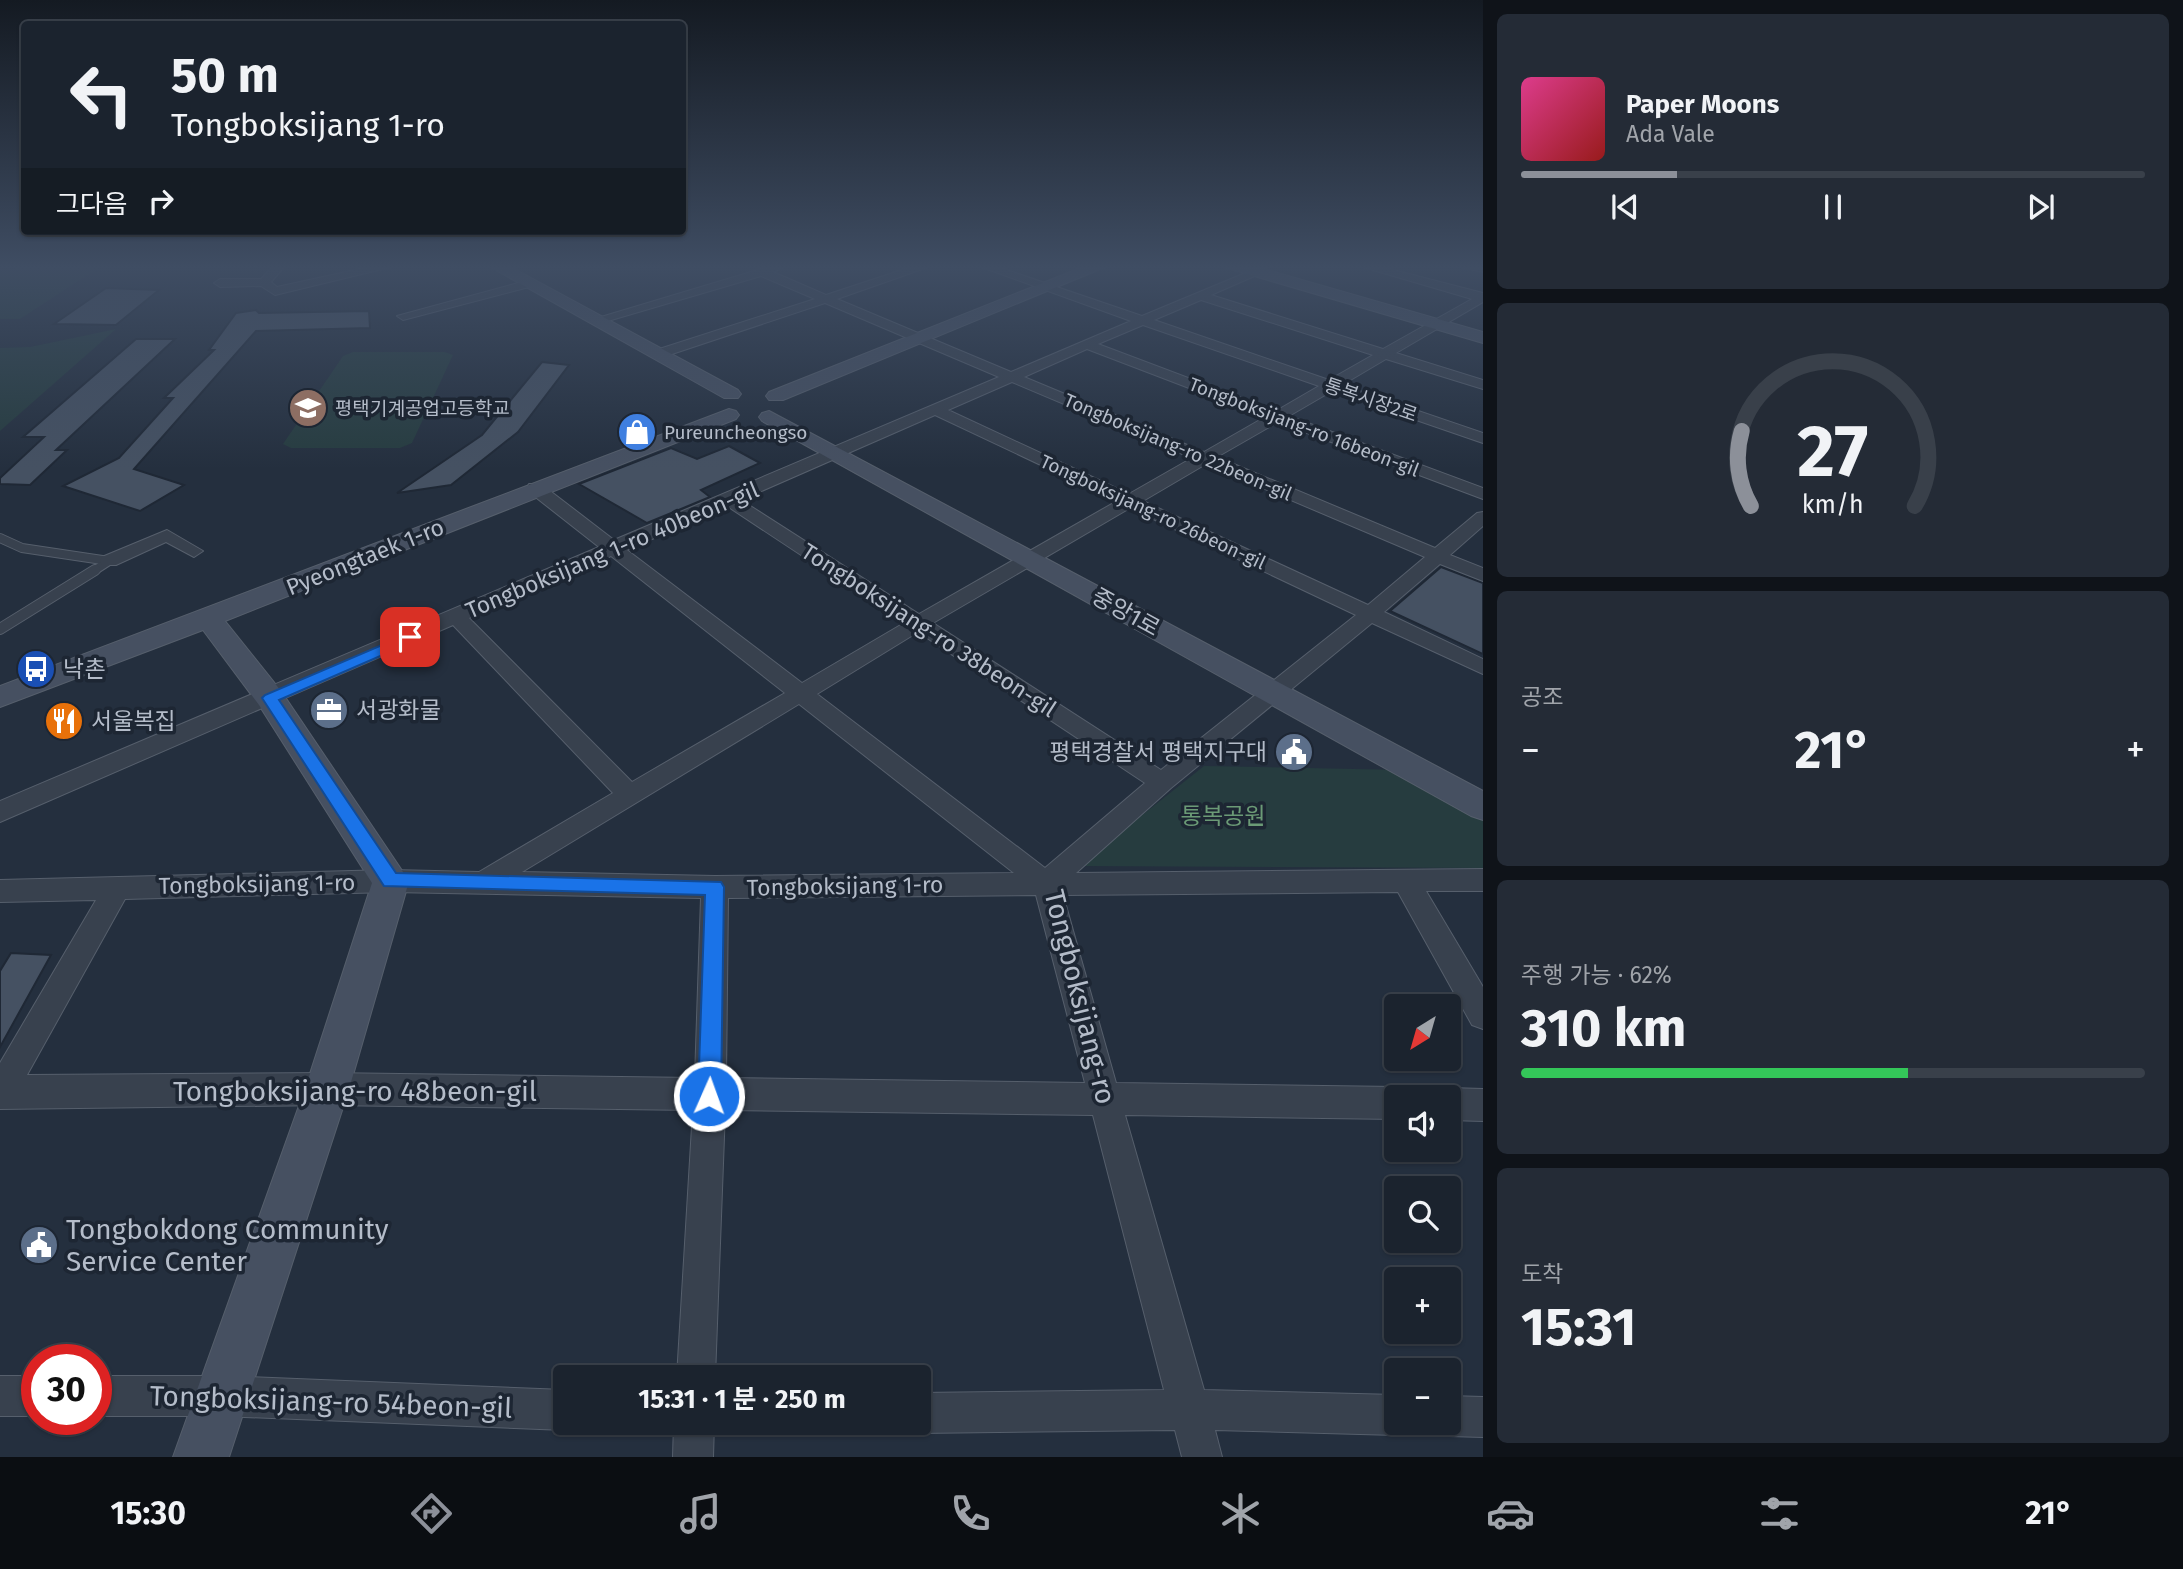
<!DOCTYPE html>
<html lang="ko">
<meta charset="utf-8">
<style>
:root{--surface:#1b232e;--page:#242b36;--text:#f1f3f6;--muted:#a0a4aa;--line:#39404a;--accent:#8c9099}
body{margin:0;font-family:"Fira Sans","Noto Sans KR",sans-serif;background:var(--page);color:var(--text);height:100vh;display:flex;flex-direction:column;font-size:26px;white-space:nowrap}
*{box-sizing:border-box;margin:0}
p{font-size:23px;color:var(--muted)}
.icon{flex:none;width:38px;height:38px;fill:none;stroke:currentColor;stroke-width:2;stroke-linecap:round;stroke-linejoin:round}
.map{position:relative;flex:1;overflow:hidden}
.sheet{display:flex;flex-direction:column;gap:14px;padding:14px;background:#0f1319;width:700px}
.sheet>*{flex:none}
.guide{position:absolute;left:21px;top:21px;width:665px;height:214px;border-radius:7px;box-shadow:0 2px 5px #0004,0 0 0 2px var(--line);background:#1b232e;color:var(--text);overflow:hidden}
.needle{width:46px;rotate:217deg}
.tools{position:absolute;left:1384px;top:994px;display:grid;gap:14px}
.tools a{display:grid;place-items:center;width:77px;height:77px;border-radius:7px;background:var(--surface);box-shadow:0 2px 5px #0004,0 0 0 2px var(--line);font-size:35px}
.speed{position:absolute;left:21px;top:1344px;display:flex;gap:14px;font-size:35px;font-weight:700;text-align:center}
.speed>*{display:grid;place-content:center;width:91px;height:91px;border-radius:50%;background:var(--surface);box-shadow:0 2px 5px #0004,0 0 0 2px var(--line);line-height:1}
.speed .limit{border:10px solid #d22;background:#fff;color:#111}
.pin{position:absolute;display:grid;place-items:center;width:60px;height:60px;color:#fff;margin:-30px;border-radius:14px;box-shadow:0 4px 10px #0006}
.me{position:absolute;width:77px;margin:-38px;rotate:2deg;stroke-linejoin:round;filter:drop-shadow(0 0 5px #0008)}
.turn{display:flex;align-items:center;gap:24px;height:147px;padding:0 35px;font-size:32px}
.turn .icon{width:91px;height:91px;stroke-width:2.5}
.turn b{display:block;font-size:49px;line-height:60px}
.then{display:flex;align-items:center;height:66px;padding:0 35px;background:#0003;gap:14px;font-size:26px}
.big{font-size:52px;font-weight:700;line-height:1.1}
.sheet .widget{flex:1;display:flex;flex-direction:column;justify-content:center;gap:10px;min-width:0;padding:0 24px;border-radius:10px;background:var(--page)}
.sheet .dial{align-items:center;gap:0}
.dial svg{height:182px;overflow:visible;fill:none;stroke:var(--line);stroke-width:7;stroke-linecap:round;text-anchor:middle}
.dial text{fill:var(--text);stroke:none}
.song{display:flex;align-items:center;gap:21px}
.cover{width:84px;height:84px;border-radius:10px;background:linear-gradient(135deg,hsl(330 70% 55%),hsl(0 70% 35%))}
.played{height:7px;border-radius:4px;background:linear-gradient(90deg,var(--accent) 25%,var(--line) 25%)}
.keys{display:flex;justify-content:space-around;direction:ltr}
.heat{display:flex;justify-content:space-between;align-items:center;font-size:38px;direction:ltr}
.charge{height:10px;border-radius:5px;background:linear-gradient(90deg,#34c759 62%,var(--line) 0)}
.trip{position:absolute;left:553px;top:1365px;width:378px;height:70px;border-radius:7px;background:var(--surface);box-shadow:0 2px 5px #0004,0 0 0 2px var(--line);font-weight:700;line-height:70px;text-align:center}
.tabs{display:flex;height:112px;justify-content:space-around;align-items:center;background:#0b0e12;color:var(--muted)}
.tabs .icon{width:49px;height:49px}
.tabs .on{color:var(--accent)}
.tabs b{font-size:32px;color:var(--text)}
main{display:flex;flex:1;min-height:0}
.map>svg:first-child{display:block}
.green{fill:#263c3f}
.building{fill:#455162;stroke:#1f2835;stroke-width:2}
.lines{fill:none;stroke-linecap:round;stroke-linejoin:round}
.lane-far1-casing{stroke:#565f6c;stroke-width:10}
.lane-casing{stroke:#565f6c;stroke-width:12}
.street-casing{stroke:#565f6c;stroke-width:2}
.secondary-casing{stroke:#565f6c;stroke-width:2}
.lane-far1{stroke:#38414e;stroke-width:8}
.lane{stroke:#38414e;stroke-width:10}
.street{fill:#38414e;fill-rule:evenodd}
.secondary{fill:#465061;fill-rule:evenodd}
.route{fill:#1a73e8;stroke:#114b97;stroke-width:2}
.labels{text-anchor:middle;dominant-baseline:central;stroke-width:7;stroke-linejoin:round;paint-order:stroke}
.far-street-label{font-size:19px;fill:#b4bcc9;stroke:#1d2633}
.far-poi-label{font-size:19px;fill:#b4bcc9;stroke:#1d2633;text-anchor:start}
.street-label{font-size:23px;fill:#b4bcc9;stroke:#1d2633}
.poi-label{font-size:23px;fill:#b4bcc9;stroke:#1d2633;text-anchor:start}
.park-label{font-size:23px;fill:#6b9a76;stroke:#1d2633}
.near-street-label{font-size:28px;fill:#b4bcc9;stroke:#1d2633}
.near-poi-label{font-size:28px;fill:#b4bcc9;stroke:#1d2633;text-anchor:start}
</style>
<main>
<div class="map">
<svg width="1483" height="1457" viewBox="0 0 1483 1457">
<rect width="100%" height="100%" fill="#242f3e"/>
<g class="green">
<path d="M32,265H103L20,319H0V271Z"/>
<path d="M116,329L0,431V348L30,347Z"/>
<path d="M353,352H445L453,355L412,443L400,448H291L283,444L343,356Z"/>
<path d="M1204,766L1403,770L1483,812V868L1078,866Z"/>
</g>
<g class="building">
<path d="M106,288L159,290L116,325L54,324Z"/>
<path d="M256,310L259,313L369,311L370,328L256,331L134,469L184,485L140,511L63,486L119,458L173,398H164L214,350H209L236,313Z"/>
<path d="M136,339H175L56,450H67L30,485L0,484V478L44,437H23Z"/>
<path d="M542,362L569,365L518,432L451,485L397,493L482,435Z"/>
<path d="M729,446L760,463L701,490L710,497L647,523L579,484L671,448L697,459Z"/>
<path d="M1441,567L1483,583V654L1390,611Z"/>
<path d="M11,953L51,955L0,1047V971Z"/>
</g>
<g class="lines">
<defs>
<g id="lane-far1">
<path d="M0,538L22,548L109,561"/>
<path d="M92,572L109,561"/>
</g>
<path id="lane" d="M0,629L95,570"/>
<g id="street">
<path d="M274,265H286L271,282L277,287L378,265H399L275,295L261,286L220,287L214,283L220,279H261Z"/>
<path d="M774,265L782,268L773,272L826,295L917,265H934L837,299L1011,372L1131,321L976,265H992L1142,316L1255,269L1261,272L1259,274L1211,295L1383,349L1472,299L1356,265H1374L1483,293V302L1396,353L1483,380V389L1386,359L1342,385L1483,433V443L1332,391L1289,416L1483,488V499L1278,422L1217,457L1435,548L1477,513L1483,512V526L1450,555L1483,568V581L1440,564L1384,612L1483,659V674L1372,623L1171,788L1076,873L1483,869V891H1426L1483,987V1029L1472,1025L1398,892L1063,895L1116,1083L1396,1087L1407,1092L1410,1097H1396V1119L1125,1115L1204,1390L1396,1395V1423H1413L1410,1429L1396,1435L1215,1430L1222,1457H1182L1175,1430L919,1433L905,1427L903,1423H919V1393L1164,1390L1093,1115L725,1110L715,1377H677L693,1110L327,1105L0,1109V1063L96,900L0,902V880L391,870L479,872L613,793L453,625L0,822V801L599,547L529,492L527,488L529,484H541L614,540L999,377L825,303L663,357H653V351L815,299L761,276L601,323H593L591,320ZM1201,300L1373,355L1329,380L1154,320ZM1143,325L1319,386L1276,411L1098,344ZM1087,349L1265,417L1204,452L1024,377ZM1012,382L1192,458L1129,494L948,410ZM935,415L1117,501L919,614L741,500ZM1206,464L1425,557L1368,605L1143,501ZM727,506L904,623L802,683L627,550ZM1130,508L1356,615L1161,770L933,623ZM611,556L785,693L632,782L469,618ZM918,632L1145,783L1045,868L817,694ZM799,704L1014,873L715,876L522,872ZM391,892L701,898L695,1078L327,1073L27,1075L125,899ZM1036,895L1085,1083L726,1078L728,898Z"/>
<path d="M1461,265L1483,266V272L1462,267Z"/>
<path d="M529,280L533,282V286L403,320L397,316Z"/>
<path d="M167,530L203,551L194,557L166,542L116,565H102L100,561L102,557Z"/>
<path d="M1449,1088L1483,1089V1121L1449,1120V1097H1436L1438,1093Z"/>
<rect x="0" y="1376" width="37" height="40"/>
<path d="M96,1376H222L565,1390V1423H580L565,1430L222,1416H96Z"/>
<path d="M1449,1396L1483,1397V1437L1449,1436L1435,1430L1432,1423H1449Z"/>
<path d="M674,1423H714L713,1457H673Z"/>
</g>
<g id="secondary">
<path d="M487,265H507L738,390L741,394L738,398H724Z"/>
<path d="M1088,265H1110L783,400H769L766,396L769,392Z"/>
<path d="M1224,265H1250L1483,332V343L1227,268Z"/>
<path d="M729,409L736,411L739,415L736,419L225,621L281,691L409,881L349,1089L229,1457H173L305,1089L372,883L259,705L203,630L0,707V686Z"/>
<path d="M769,411L1483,791V820L1471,816L762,421L759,417L762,413Z"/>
</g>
</defs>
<use href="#lane-far1" class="lane-far1-casing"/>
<use href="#lane" class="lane-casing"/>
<use href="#street" class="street-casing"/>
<use href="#secondary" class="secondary-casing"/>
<use href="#lane-far1" class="lane-far1"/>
<use href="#lane" class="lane"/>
<use href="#street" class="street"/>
<use href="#secondary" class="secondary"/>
</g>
<linearGradient id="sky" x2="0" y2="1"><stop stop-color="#141a22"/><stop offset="0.57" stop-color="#3f4d63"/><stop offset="1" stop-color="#3f4d63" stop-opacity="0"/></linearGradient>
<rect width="1483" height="469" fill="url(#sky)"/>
<path class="route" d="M410,633L417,637L415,641L279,700L396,873L721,882L724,887L721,1096L717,1103L709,1107L702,1103L698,1096L705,895L384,886L262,698L265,695Z"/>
<defs>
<symbol id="school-disc" viewBox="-11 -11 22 22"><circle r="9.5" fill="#8d6e63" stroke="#1d2633"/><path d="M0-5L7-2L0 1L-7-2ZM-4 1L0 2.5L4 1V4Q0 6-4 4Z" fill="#fff"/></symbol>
<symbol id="shop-disc" viewBox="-11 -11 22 22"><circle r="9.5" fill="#3f7fe0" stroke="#1d2633"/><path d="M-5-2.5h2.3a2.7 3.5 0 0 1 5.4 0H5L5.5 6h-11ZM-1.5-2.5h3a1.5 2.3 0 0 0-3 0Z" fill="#fff"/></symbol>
<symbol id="bus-disc" viewBox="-11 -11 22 22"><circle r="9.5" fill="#1a4fb4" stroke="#1d2633"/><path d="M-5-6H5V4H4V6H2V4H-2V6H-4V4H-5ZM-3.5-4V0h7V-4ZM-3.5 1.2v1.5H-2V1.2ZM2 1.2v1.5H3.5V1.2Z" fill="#fff"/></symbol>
<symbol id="office-disc" viewBox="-11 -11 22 22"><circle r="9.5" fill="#5c6f8a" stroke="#1d2633"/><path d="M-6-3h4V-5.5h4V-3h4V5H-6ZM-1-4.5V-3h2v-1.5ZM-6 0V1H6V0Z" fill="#fff"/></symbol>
<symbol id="restaurant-disc" viewBox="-11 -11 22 22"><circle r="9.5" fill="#e8710a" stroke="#1d2633"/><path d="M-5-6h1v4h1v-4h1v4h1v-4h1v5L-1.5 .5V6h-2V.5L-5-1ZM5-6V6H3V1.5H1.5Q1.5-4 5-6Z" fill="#fff"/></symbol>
<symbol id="civic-disc" viewBox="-11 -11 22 22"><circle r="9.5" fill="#5c6f8a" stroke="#1d2633"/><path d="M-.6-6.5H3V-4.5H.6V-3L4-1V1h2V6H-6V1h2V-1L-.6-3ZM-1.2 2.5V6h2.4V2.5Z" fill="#fff"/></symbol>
</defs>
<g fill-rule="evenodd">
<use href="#school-disc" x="286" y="386" width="44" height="44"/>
<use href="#shop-disc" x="615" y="410" width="44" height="44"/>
<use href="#bus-disc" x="14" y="647" width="44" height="44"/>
<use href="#office-disc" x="307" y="688" width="44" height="44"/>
<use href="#restaurant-disc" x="42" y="699" width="44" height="44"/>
<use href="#civic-disc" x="1272" y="730" width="44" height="44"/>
<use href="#civic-disc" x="17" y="1223" width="44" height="44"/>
</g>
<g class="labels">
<g class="far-street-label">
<text transform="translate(1371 400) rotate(19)">통복시장2로</text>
<text transform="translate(1304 427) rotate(21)">Tongboksijang-ro 16beon-gil</text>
<text transform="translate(1178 447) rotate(23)">Tongboksijang-ro 22beon-gil</text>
<text transform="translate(1153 512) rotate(25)">Tongboksijang-ro 26beon-gil</text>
</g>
<g class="far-poi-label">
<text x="335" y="408">평택기계공업고등학교</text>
<text x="664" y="432">Pureuncheongso</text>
</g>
<g class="street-label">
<text transform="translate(612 550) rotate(-23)">Tongboksijang 1-ro 40beon-gil</text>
<text transform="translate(365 557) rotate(-22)">Pyeongtaek 1-ro</text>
<text transform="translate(1126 612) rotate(29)">중앙1로</text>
<text transform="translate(929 630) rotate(33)">Tongboksijang-ro 38beon-gil</text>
<text transform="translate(257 884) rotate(-1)">Tongboksijang 1-ro</text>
<text transform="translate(845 886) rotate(-1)">Tongboksijang 1-ro</text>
</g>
<g class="poi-label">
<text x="63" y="669">낙촌</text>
<text x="356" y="710">서광화물</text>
<text x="91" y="721">서울복집</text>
<text x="1267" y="752" text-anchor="end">평택경찰서 평택지구대</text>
</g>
<g class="park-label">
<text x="1223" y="816">통복공원</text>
</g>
<g class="near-street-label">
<text transform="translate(1080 997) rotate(76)">Tongboksijang-ro</text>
<text x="355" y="1091">Tongboksijang-ro 48beon-gil</text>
<text transform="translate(331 1402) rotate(2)">Tongboksijang-ro 54beon-gil</text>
</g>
<g class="near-poi-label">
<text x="66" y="1229">Tongbokdong Community<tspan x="66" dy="32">Service Center</tspan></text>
</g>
</g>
</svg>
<div class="tools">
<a><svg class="needle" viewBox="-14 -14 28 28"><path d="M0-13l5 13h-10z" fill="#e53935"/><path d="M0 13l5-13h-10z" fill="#a0a4aa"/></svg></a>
<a><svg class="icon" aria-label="sound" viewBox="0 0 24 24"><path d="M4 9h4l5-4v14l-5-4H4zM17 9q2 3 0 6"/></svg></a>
<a><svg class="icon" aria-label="search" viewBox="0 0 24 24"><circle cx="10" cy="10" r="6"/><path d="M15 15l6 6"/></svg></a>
<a>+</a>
<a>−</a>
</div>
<div class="speed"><div class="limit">30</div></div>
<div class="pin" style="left:410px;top:637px;background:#d93025"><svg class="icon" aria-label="arrive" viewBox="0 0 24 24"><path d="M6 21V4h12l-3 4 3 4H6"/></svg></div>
<svg class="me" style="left:709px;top:1096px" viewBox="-20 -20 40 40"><circle r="17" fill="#1a73e8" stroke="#fff" stroke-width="3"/><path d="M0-11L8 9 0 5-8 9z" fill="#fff"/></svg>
<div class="trip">15:31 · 1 분 · 250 m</div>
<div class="guide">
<div class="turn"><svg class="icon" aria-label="left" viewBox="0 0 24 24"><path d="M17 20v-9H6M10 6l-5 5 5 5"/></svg><div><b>50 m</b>Tongboksijang 1-ro</div></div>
<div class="then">그다음<svg class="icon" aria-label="right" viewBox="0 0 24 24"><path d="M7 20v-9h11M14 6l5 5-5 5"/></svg></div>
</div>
</div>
<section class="sheet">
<div class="widget">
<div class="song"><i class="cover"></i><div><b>Paper Moons</b><p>Ada Vale</p></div></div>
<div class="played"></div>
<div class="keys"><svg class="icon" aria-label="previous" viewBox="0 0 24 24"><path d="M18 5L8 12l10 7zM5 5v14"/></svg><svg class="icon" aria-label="pause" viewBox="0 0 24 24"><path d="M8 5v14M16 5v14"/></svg><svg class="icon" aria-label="next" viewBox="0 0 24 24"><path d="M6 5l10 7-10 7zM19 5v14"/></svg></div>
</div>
<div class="widget dial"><svg viewBox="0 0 100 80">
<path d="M14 69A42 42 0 1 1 86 69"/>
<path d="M14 69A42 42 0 0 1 10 36" stroke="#8c9099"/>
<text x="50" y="56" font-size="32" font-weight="700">27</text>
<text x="50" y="72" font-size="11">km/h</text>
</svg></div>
<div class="widget"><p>공조</p>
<div class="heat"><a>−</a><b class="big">21°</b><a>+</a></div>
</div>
<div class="widget"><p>주행 가능 · 62%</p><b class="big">310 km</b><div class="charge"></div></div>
<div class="widget"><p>도착</p><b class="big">15:31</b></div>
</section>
</main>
<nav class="tabs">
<b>15:30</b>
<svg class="icon on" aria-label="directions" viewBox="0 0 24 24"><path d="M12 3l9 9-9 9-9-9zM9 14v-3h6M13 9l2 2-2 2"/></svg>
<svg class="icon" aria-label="music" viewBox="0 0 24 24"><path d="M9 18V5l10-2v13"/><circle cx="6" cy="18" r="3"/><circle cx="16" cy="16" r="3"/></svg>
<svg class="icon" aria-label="phone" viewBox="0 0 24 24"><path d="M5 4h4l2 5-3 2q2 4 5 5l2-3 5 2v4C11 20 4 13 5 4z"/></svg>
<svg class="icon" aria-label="climate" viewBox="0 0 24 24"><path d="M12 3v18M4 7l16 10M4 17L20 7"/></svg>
<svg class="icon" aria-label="car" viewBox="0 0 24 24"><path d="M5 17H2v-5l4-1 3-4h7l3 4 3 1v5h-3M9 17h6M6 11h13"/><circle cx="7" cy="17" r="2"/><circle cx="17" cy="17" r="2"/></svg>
<svg class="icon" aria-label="filters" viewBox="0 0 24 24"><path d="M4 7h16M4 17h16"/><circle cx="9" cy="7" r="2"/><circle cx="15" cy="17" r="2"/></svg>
<b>21°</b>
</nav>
